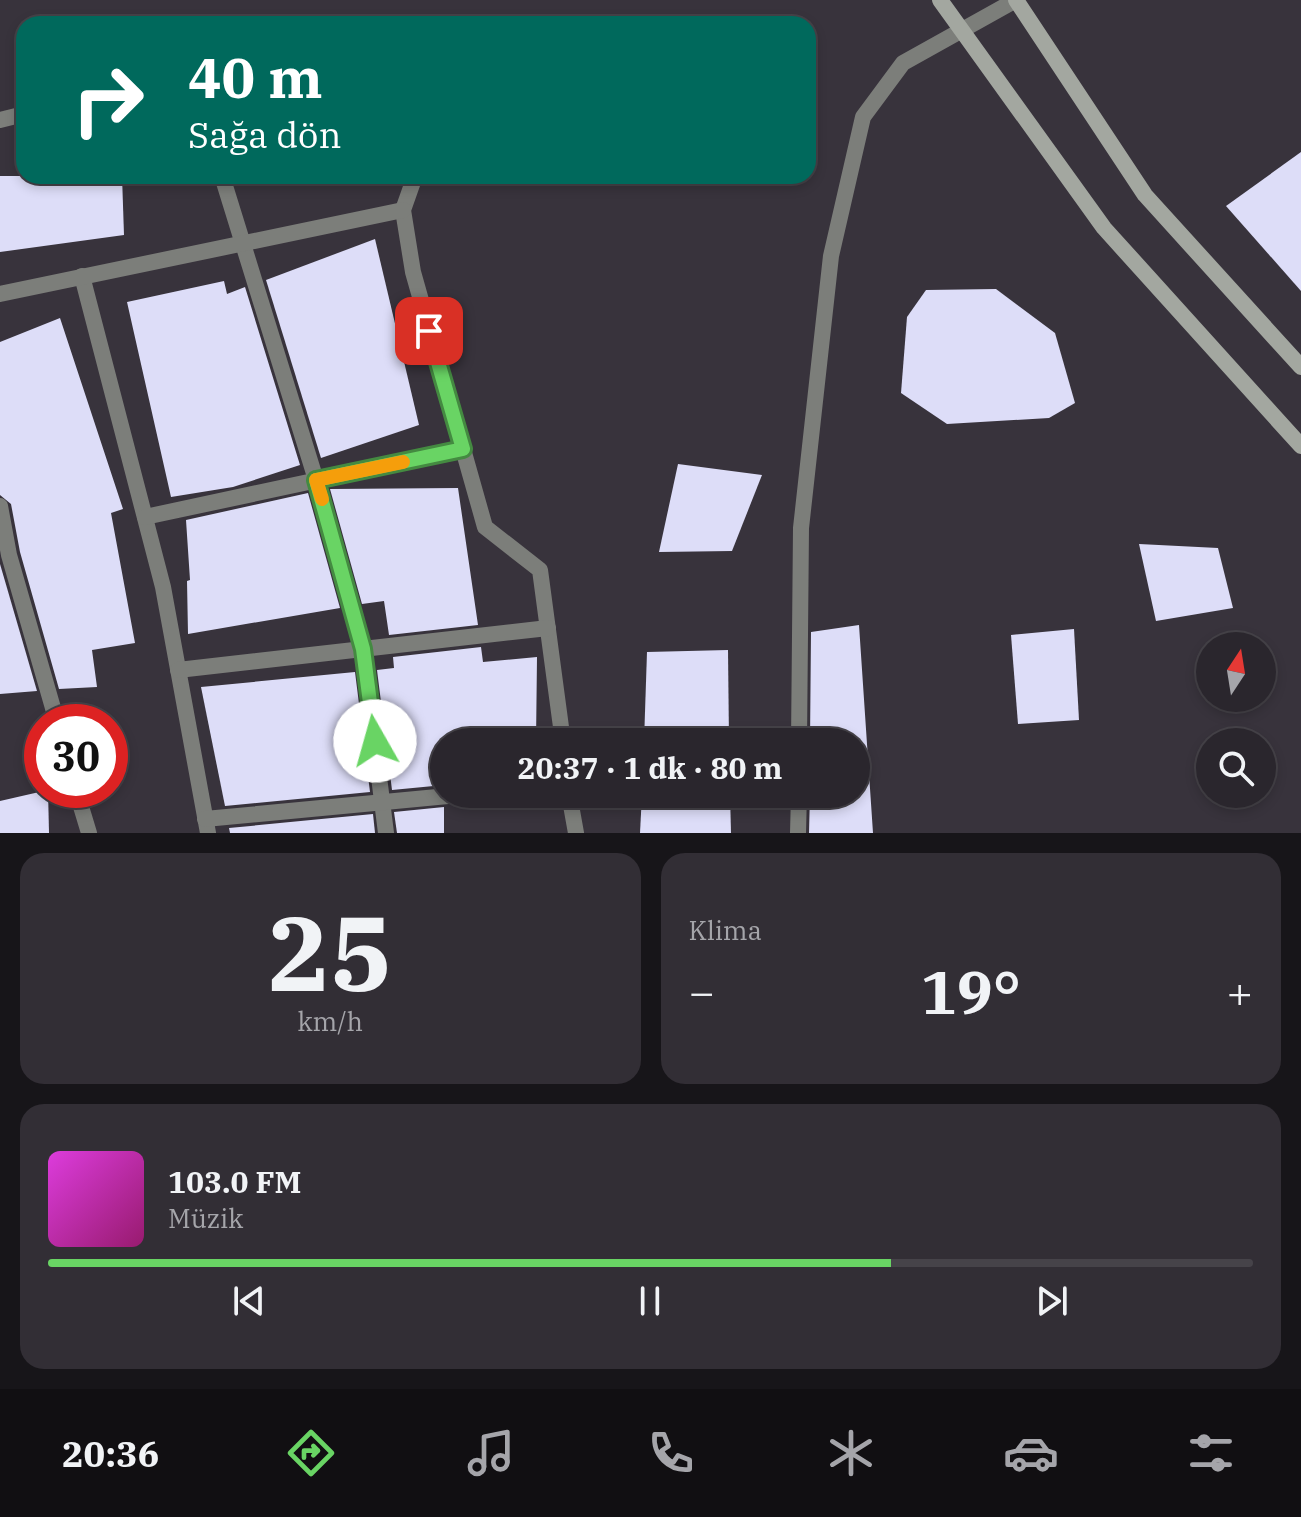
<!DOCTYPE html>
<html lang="tr">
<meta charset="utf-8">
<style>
:root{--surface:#2a262d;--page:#322e35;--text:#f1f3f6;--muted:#a5a5aa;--line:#464349;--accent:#69d464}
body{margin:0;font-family:"IBM Plex Serif",serif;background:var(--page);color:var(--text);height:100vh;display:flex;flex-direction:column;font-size:30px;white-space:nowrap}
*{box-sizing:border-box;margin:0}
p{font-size:26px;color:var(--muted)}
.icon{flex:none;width:44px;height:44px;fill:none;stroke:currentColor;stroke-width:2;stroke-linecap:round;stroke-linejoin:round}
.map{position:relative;height:833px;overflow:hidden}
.drawer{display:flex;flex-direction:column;gap:20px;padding:20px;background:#171519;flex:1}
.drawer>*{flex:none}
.hud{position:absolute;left:16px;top:16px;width:800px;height:168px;border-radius:24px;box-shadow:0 4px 12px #0003,0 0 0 2px var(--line);background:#00695c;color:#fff;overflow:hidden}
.needle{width:52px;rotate:12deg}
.controls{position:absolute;left:1196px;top:632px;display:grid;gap:16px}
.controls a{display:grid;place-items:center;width:80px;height:80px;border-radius:50%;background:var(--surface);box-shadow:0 4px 12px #0003,0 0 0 2px var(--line);font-size:40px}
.speed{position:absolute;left:24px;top:704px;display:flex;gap:16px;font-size:40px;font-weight:700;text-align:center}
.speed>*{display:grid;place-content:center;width:104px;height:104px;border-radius:50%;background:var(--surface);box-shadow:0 4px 12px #0003,0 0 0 2px var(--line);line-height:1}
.speed .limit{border:12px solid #d22;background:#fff;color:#111}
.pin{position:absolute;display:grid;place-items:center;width:68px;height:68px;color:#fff;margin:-34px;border-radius:16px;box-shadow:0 4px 12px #0006}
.me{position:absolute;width:88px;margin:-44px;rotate:353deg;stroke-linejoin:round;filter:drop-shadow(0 0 6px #0008)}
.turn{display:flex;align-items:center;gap:28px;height:168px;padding:0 40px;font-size:36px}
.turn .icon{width:104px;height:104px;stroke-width:2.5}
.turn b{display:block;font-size:56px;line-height:68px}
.big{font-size:60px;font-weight:800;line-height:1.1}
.drawer .widget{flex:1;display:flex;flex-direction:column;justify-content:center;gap:12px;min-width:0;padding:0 28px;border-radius:24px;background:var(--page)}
.drawer .dial{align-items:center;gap:0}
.dial b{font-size:104px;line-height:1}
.song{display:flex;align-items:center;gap:24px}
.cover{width:96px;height:96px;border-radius:12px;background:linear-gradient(135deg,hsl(300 70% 55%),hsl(320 70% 35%))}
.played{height:8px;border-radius:4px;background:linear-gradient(90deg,var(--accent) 70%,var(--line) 70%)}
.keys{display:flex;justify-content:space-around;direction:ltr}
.heat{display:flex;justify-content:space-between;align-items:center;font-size:44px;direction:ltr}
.drawer .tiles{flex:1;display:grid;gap:20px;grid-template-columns:1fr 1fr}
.widget:last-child{grid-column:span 2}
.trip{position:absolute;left:430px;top:728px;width:440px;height:80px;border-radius:40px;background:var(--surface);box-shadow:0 4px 12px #0003,0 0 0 2px var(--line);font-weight:800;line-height:80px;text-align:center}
.tabs{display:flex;height:128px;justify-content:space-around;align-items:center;background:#110f12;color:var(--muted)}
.tabs .icon{width:56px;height:56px}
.tabs .on{color:var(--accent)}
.tabs b{font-size:36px;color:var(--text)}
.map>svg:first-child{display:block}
.building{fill:#ddddf8}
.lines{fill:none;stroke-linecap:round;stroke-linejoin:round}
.minor{stroke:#7c7e7a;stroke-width:16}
.tertiary{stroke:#7c7e7a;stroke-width:16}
.secondary{stroke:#a3a7a0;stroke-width:16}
.route-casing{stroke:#448a41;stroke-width:20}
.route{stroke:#69d464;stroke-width:14}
.slow{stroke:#f59e0b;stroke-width:14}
</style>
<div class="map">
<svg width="1301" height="833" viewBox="0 0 1301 833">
<rect width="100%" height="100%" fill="#38333c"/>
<g class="building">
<path d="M1301,152V291L1226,206Z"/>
<path d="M0,176H122L124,235L0,252Z"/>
<path d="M375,239L419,425L321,458L266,280Z"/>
<path d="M224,281L227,294L245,287L300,465L233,487L171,497L127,302Z"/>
<path d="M996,289L1055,333L1075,403L1049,418L947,424L901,393L907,317L926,290Z"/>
<path d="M60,318L123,509L111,513L135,643L92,650L97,687L59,689L20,552L11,504L0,495V342Z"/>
<path d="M678,464L762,475L732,551L659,552Z"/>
<path d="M458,488L478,625L389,635L384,601L362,604L330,489Z"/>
<path d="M308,493L340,608L188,634L187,581L190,580L186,520Z"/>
<path d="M1139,544L1218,548L1233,608L1156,621Z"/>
<path d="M0,564L37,691L0,694Z"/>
<path d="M859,625L873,833H809L810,794H856V742H810L811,632Z"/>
<path d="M1074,629L1079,720L1018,724L1011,635Z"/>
<path d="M481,647L483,662L537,657L536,742H444V785L392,790L377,670L394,668L393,657Z"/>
<path d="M728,650L729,742H644L647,652Z"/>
<path d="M355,672L370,792L225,806L201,687Z"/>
<path d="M48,790L49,833H0V801Z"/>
<path d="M642,794H730L731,833H640Z"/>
<path d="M444,807V833H397L394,812Z"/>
<path d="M373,814L375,833H230L229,828Z"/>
</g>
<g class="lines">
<g class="minor">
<path d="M0,120L24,114"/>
<path d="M222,176L316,480L363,649L386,833"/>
<path d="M415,176L403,210L413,272L485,527L540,570L563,742"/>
<path d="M82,276L163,587L208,833"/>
<path d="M0,294L403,210"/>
<path d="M0,506L9,555L57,722"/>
<path d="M145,517L463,449"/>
<path d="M178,670L548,628"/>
<path d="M76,790L89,833"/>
<path d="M569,794L576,833"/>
<path d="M205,819L469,794"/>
</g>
<g class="tertiary">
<path d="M799,742L801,528L831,256L863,117L903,63L1016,0"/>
<path d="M798,833L799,794"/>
</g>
<g class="secondary">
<path d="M940,0L1104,228L1301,446"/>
<path d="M1016,0L1145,195L1301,367"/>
</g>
</g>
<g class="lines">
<defs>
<path id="route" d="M375,741L363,649L316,480L463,449L429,331"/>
</defs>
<use href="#route" class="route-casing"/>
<use href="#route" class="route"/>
<path class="slow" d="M322,499L316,480L403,462"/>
</g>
</svg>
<div class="controls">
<a><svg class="needle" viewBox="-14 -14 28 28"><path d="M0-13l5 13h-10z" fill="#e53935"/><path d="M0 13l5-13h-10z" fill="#a5a5aa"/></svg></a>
<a><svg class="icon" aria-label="search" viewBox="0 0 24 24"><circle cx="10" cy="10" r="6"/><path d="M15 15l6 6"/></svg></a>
</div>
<div class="speed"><div class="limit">30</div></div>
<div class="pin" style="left:429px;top:331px;background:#d93025"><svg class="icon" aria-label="arrive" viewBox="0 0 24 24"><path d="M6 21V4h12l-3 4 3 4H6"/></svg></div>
<svg class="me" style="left:375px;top:741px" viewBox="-20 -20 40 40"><circle r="19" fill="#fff"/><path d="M0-13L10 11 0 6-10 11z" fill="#69d464"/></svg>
<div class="trip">20:37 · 1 dk · 80 m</div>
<div class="hud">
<div class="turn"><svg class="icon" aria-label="right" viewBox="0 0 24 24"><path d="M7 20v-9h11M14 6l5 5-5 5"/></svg><div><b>40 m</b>Sağa dön</div></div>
</div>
</div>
<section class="drawer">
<div class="tiles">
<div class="widget dial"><b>25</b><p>km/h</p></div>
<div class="widget"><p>Klima</p>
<div class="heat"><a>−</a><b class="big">19°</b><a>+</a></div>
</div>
<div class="widget">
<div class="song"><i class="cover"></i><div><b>103.0 FM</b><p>Müzik</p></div></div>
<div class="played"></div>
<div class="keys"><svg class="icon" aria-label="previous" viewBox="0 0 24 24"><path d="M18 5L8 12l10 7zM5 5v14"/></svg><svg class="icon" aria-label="pause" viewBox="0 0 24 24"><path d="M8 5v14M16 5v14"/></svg><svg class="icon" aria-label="next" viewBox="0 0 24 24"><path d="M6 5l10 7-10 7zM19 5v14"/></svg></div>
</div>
</div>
</section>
<nav class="tabs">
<b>20:36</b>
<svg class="icon on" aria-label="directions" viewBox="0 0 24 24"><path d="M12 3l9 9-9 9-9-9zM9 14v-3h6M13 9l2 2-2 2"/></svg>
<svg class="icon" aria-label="music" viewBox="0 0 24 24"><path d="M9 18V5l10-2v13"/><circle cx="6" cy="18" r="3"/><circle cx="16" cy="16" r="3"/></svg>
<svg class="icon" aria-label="phone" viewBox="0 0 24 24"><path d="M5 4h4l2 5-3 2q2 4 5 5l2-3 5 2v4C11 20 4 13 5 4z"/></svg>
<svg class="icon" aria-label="climate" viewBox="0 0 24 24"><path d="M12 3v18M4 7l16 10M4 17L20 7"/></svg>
<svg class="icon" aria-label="car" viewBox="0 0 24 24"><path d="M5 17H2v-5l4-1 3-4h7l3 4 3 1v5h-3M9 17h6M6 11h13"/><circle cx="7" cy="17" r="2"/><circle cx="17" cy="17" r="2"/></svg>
<svg class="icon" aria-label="filters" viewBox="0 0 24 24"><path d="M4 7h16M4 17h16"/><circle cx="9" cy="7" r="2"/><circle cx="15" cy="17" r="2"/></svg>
</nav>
